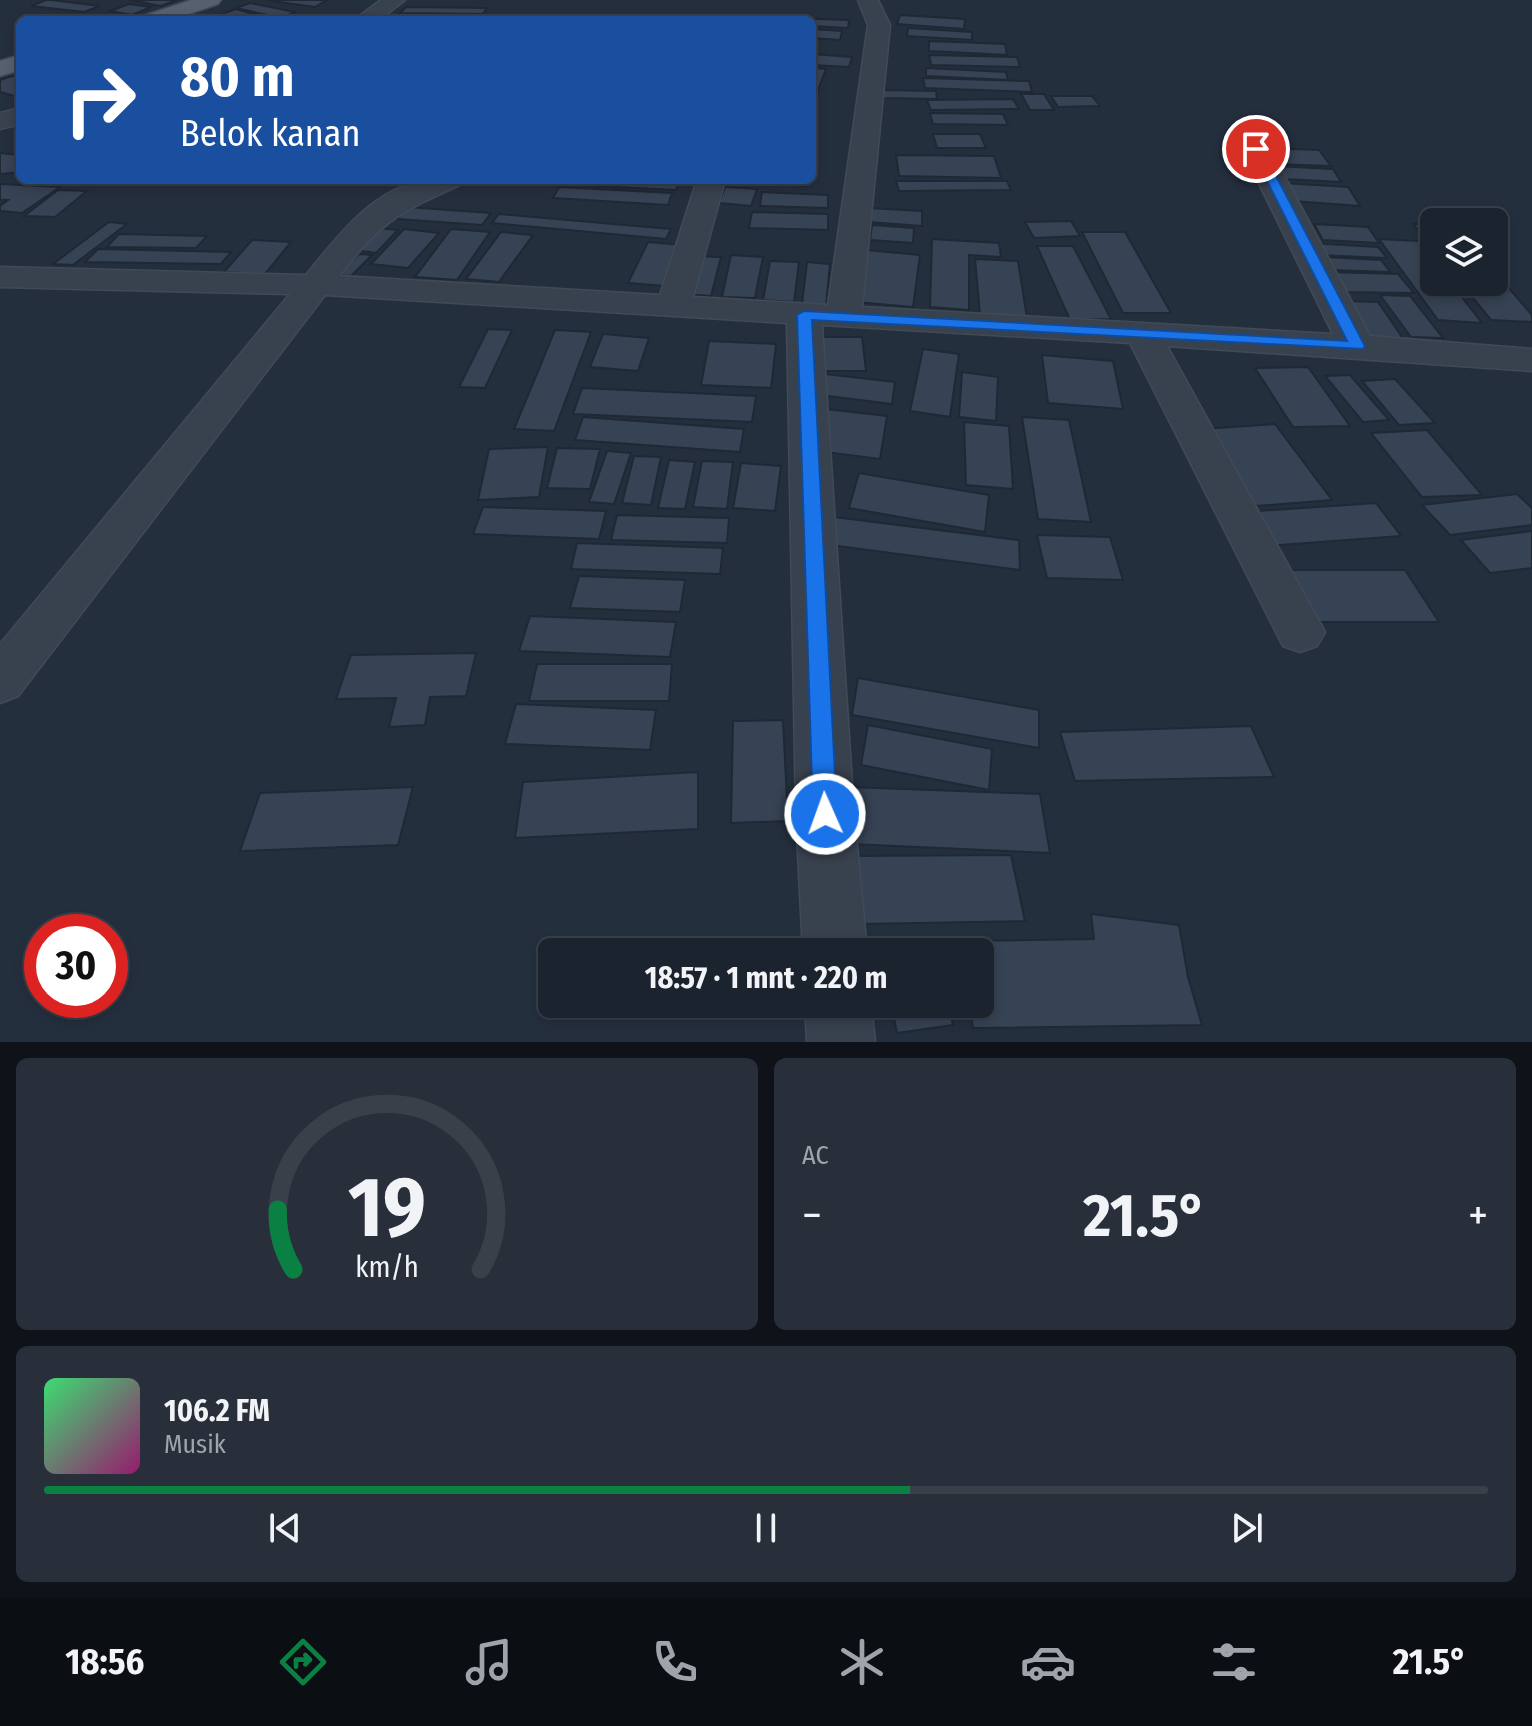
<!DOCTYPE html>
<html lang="id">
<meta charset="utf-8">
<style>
:root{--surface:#1b232e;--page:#282f3a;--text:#f1f3f6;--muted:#a0a4aa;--line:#39404a;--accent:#0b8043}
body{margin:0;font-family:"Fira Sans Condensed",sans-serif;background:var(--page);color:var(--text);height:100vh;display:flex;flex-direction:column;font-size:30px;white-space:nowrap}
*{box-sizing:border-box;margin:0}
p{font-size:26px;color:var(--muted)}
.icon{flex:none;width:44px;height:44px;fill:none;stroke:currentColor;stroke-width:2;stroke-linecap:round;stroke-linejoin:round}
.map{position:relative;height:1042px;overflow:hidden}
.details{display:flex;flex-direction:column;gap:16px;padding:16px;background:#0f1319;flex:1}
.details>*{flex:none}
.hud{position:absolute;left:16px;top:16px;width:800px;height:168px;border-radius:12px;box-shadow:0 4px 12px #0003,0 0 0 2px var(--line);background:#1a4fa0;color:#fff;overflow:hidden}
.tools{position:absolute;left:1420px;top:208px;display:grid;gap:16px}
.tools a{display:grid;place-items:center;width:88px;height:88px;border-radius:12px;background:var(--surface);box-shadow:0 4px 12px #0003,0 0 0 2px var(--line);font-size:40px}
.speed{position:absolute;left:24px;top:914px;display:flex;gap:16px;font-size:40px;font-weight:700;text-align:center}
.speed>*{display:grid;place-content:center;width:104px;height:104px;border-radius:50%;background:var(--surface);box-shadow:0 4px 12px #0003,0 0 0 2px var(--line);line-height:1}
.speed .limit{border:12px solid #d22;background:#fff;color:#111}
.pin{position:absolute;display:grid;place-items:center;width:68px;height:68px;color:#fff;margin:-34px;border:4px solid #fff;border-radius:50%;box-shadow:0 2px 8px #0007}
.me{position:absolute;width:88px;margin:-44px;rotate:358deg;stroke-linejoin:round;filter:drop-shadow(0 0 6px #0008)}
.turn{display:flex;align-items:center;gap:28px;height:168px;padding:0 32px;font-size:36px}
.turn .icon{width:104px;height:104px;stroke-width:2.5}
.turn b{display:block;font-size:56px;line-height:68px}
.big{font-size:60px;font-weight:700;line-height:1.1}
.details .tile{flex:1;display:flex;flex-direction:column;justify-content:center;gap:12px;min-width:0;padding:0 28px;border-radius:12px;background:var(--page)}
.details .dial{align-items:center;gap:0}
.dial svg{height:208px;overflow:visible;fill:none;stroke:var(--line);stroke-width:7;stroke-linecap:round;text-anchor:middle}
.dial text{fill:var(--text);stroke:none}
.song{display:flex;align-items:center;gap:24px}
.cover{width:96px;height:96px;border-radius:12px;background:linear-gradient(135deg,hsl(140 70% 55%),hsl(320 70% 35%))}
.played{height:8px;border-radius:4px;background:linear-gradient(90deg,var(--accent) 60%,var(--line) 60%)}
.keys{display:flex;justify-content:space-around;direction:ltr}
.heat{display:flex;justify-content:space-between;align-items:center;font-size:44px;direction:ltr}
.details .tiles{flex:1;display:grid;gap:16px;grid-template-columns:1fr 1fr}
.tile:last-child{grid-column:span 2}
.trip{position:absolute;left:538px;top:938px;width:456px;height:80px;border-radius:12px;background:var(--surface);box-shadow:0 4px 12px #0003,0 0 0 2px var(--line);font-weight:700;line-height:80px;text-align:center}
.menu{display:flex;height:128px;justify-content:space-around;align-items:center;background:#0b0e12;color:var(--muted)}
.menu .icon{width:56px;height:56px}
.menu .active{color:var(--accent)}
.menu b{font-size:36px;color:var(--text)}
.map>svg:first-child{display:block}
.building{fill:#364354;stroke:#1f2835;stroke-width:2}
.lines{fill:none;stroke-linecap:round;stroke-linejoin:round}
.minor-casing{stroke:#414a57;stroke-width:3}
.primary-casing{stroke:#414a57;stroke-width:3}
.minor{fill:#38414e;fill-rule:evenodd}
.primary{fill:#56606e;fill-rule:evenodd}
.route{fill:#1a73e8;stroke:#114b97;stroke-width:2}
</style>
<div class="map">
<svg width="1532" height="1042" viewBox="0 0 1532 1042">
<rect width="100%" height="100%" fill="#242f3e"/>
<g class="building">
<path d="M46,0H51L100,6L84,12L31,6Z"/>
<path d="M130,0H177L161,6Z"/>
<path d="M265,0H327L315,7Z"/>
<path d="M250,3L295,12L281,18L236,8Z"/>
<path d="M129,4L151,7L132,15L110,11Z"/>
<path d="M406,7L487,8L483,14L400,13Z"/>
<path d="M236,9L270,19L210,18Z"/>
<path d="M900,15L965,19L964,29L897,24Z"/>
<path d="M402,17H463L462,20H400Z"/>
<path d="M784,18L849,20L848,28L812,26V20Z"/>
<path d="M908,28L972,32V40L907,36Z"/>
<path d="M812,29L842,31L840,40L812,38Z"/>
<path d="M929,41L1005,44L1007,55L929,51Z"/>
<path d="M812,54L852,57L849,67L812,65Z"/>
<path d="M929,55L1017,57L1020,67L931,65Z"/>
<path d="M812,68L826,69L818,90L812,89Z"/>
<path d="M926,68L1006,72L1008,80L926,76Z"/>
<path d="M12,76L20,78L18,97L0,92V80Z"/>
<path d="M923,78L1029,81L1032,92L925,88Z"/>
<path d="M881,90L936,91L937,99L881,98Z"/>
<path d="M1021,94H1044L1054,110H1030Z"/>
<path d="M1051,96H1092L1100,106L1058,107Z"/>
<path d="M1013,99L1019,109L931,110L927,100Z"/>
<path d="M930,113L1003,114L1008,125L933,124Z"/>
<path d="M933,134H980L986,148H937Z"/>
<path d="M1262,148L1319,150L1331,166L1273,164Z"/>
<path d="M0,153L20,155V172L0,174Z"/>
<path d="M896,155L994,156L1001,178L899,176Z"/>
<path d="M1275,166L1333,169L1341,182L1283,179Z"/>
<path d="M581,180H651L679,182L676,190L578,185Z"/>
<path d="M729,180H807L806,186Z"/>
<path d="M896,181H1007L1011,190L899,191Z"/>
<path d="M1283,183L1348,187L1360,206L1293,201Z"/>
<path d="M0,184L60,187L22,213L0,211V206L8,200H0Z"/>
<path d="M559,187L672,193L668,205L553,198Z"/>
<path d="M725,187L757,189L751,206L719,203Z"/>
<path d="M58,190L87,191L55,217L24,216Z"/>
<path d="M762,192L828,195V208L760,206Z"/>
<path d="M407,207L491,213L482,225L397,219Z"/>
<path d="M870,208L922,211V226L868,222Z"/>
<path d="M752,212L828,214V230L749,228Z"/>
<path d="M499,214L671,229L666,239L492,223Z"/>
<path d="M1071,221L1080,236L1034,238L1025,222Z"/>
<path d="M109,222L127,224L73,265L53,264Z"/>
<path d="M1314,224L1368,227L1379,243L1323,240Z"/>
<path d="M1413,224L1434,225V250Z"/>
<path d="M872,225L914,228L913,243L870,240Z"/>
<path d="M378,228L398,230L376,253L355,250Z"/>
<path d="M404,229L439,233L408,268L371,264Z"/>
<path d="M451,229L490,232L457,280L415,277Z"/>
<path d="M501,232L533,235L499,282L466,279Z"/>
<path d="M1082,232H1125L1171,313H1123Z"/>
<path d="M119,234L207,236L196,248L107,247Z"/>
<path d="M932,239L999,243L1001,257L969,255V310L930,307Z"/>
<path d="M1379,239L1418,241L1434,261V282H1450L1482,323L1438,320Z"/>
<path d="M252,240L291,242L265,274L224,272Z"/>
<path d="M648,242L683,245L665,286L628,283Z"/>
<path d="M1310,243L1378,247L1387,258L1316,255Z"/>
<path d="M1037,246H1073L1111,319L1070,320Z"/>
<path d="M98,249L231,252L221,264L85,262Z"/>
<path d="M866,250L920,255L913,307L856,302Z"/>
<path d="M359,254L372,255L351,276L337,275Z"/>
<path d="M731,255L763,257L755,298L722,297Z"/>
<path d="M694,256L721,257L711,296L682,294Z"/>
<path d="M1324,257L1381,260L1390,272L1332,270Z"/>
<path d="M975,259L1018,261L1027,318L980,315Z"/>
<path d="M770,261L799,262L794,302L763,300Z"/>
<path d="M807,262L830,264L826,306L802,304Z"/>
<path d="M1494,271L1532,315V322L1491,320L1460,282H1494Z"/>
<path d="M1328,272L1398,274L1414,293L1342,292Z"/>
<path d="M1380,295L1410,296L1443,338L1411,337Z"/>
<path d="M1346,301L1378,302L1404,340L1371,338Z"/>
<path d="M488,329L512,330L485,388L459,387Z"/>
<path d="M555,330L591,332L554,431L514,429Z"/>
<path d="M603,334L649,338L638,371L590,367Z"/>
<path d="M820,337H862L866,371H822Z"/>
<path d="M709,341L776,344L771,388L701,385Z"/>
<path d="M923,349L959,354L950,417L910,411Z"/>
<path d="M1042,355L1113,361L1123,409L1048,403Z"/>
<path d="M1308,367L1350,426L1293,427L1255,368Z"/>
<path d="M962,372L998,377L996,421L959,417Z"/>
<path d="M825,374L895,382L892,404L820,395Z"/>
<path d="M1350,375L1389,420L1363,422L1325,376Z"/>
<path d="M1395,379L1435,423L1399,425L1362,381Z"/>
<path d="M582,388L756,396L752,422L573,414Z"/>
<path d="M826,409L887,416L880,459L817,451Z"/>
<path d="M583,417L744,429L740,452L575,440Z"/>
<path d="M1022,417L1069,420L1091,522L1038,519Z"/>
<path d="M964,422L1009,426L1013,489L966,485Z"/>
<path d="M1275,424L1332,500L1256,506L1203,429Z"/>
<path d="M1427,430L1482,495L1422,497L1371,433Z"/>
<path d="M548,447L539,497L478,500L489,449Z"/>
<path d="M557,448L600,449L590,489L547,488Z"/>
<path d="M607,451L631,453L614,504L589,502Z"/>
<path d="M634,456L661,457L651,505L622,503Z"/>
<path d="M669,460L695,462L685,509L658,508Z"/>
<path d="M702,461L733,462L727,509L693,507Z"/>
<path d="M741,463L781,466L775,511L733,508Z"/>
<path d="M859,473L989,495L985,532L849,508Z"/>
<path d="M1517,494L1532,508V525L1450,535L1422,505Z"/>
<path d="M1376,503L1401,536L1266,546L1244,512Z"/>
<path d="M483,507L606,511L599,539L473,534Z"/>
<path d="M617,515L729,518L727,543L611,540Z"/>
<path d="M834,517L1019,540L1020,570L830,545Z"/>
<path d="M1532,531V568L1490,573L1461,540Z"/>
<path d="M1037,535L1110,537L1123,580L1047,578Z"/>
<path d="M577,543L723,548L720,574L571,569Z"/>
<path d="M1272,570H1405L1439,622H1298Z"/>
<path d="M579,576L685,580L680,612L570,608Z"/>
<path d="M530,616L676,622L670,657L519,651Z"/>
<path d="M476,653L466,696L430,697L425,725L389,727L396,698L336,699L351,655Z"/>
<path d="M537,664H672L669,701H529Z"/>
<path d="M858,678L1039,710V748L852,715Z"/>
<path d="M516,704L656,710L650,750L505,744Z"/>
<path d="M783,720L788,821L731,823L733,721Z"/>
<path d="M868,725L992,749L989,790L861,765Z"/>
<path d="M1251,726L1274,777L1075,781L1060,732Z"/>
<path d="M698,772V829L515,838L523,782Z"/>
<path d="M413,787L398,845L240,851L260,793Z"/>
<path d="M850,787L1040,794L1050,853L851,844Z"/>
<path d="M1011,855L1025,921L862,924L855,856Z"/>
<path d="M1091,914L1179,925L1188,977L1202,1025L973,1028L969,1004H980V952H961L959,941L1094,939Z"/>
<path d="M934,938L937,952H882L880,944Z"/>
<path d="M891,1004H948L953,1025L897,1033Z"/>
</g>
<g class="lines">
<defs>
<g id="minor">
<path d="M381,0H405L379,20H354Z"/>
<path d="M858,0H878L890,25L862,307L1333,334L1242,149L1246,143H1266L1270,149L1370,336L1532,349V371L1167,346L1325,632L1317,646L1300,652L1283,646L1130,343L822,325L854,814L867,952H803L796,814L787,323L325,295L18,696L0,703V644L290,294L0,287V267L306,275C337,237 372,189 425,180C436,178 450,180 462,180L458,186C396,214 381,222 339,276L660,295L697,180H725L693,297L828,305L868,25Z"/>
<path d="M20,108V124L0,129V113Z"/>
<path d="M805,1004H871L875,1042H807Z"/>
</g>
<g id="primary">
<path d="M191,0H221L218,4L171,20H139L143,16Z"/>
<path d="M20,55V70L0,76V61Z"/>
</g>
</defs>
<use href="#minor" class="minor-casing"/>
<use href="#primary" class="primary-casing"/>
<use href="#minor" class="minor"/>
<use href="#primary" class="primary"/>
</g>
<path class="route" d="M1256,146L1262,149L1365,346L1363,349L812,320L837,814L833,822L825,825L816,822L813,814L797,315L804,311L1347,341L1251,149Z"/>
</svg>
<div class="tools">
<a><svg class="icon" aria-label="layers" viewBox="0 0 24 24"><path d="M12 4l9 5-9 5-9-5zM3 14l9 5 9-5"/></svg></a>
</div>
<div class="speed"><div class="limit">30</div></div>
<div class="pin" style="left:1256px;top:149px;background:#d93025"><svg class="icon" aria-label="arrive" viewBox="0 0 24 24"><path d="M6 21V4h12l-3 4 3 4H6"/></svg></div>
<svg class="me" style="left:825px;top:814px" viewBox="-20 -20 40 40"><circle r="17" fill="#1a73e8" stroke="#fff" stroke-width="3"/><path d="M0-11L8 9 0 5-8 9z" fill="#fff"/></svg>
<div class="trip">18:57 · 1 mnt · 220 m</div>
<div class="hud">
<div class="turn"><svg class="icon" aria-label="right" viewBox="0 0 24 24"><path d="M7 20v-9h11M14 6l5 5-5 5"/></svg><div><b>80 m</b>Belok kanan</div></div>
</div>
</div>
<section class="details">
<div class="tiles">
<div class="tile dial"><svg viewBox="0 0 100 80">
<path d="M14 69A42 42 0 1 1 86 69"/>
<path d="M14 69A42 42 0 0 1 8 46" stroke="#0b8043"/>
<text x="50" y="56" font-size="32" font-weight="700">19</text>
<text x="50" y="72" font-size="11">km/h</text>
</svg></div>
<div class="tile"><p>AC</p>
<div class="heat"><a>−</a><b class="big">21.5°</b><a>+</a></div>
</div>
<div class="tile">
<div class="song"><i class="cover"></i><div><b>106.2 FM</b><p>Musik</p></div></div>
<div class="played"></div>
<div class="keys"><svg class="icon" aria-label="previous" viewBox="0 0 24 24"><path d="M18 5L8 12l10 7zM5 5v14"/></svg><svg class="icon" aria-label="pause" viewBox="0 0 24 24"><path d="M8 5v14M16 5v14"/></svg><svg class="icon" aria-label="next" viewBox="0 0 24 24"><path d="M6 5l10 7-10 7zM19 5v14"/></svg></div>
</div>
</div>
</section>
<nav class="menu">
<b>18:56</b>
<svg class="icon active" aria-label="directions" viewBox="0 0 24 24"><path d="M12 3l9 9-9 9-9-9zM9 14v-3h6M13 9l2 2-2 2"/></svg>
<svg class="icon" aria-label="music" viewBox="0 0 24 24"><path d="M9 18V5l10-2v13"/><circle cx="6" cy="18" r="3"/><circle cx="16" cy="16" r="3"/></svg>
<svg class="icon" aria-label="phone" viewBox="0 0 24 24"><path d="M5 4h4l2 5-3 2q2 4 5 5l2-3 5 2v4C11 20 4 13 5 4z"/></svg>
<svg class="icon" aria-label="climate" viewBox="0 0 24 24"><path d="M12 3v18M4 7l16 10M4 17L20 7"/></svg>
<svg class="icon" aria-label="car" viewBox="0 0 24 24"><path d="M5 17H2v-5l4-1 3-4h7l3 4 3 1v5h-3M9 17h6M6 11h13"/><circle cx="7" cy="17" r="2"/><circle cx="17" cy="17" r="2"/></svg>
<svg class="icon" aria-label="filters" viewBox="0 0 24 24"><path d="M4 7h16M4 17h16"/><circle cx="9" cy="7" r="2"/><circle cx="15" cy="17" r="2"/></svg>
<b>21.5°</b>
</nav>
